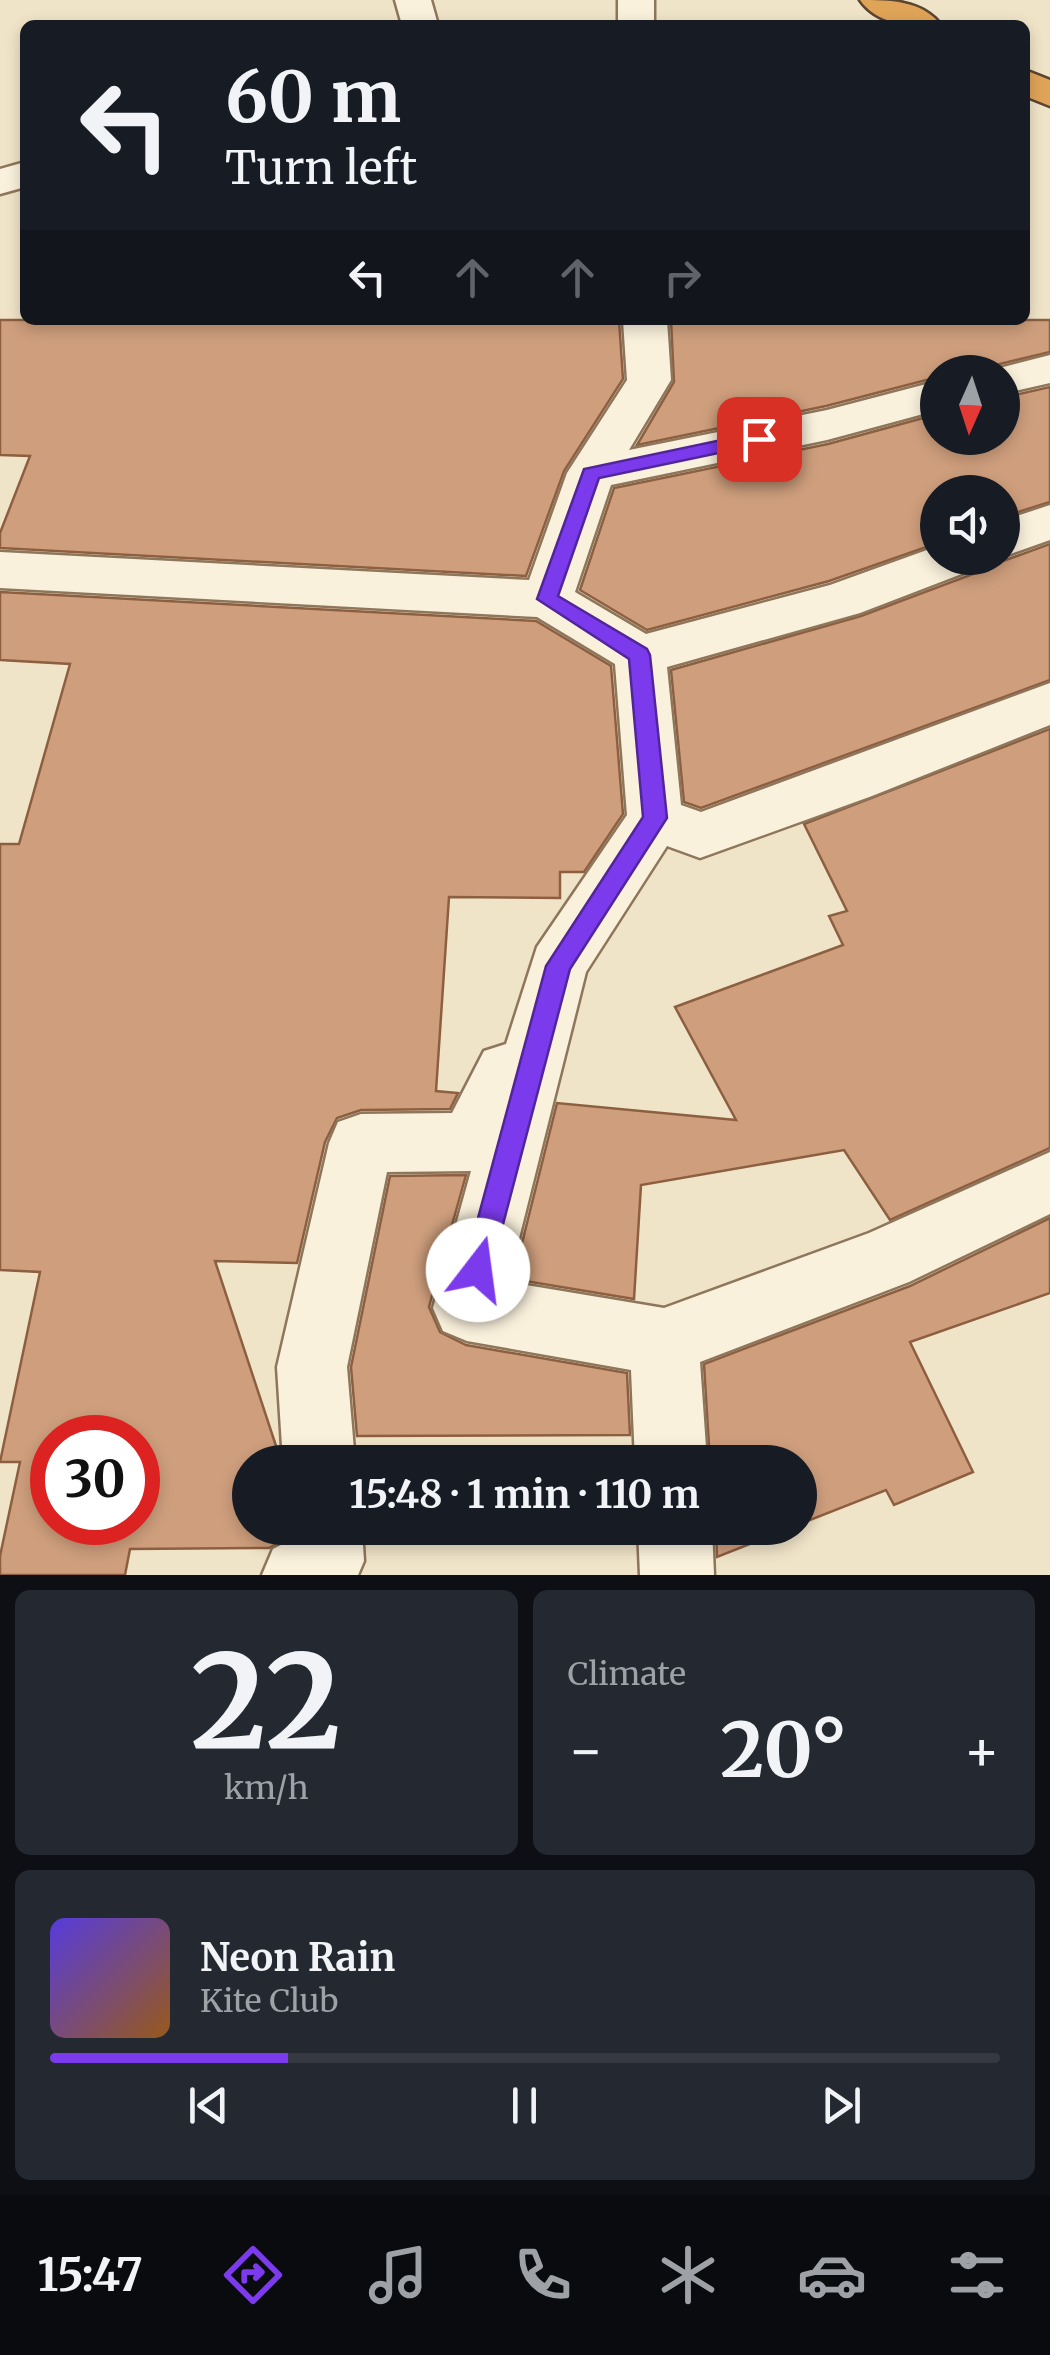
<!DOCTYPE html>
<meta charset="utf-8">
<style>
:root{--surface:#171b24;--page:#242831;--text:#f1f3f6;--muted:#9ea1a6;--line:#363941;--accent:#7c3aed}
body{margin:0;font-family:Merriweather,serif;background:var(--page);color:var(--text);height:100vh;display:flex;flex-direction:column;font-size:38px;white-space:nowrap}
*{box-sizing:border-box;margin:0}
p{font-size:32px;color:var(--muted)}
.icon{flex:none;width:55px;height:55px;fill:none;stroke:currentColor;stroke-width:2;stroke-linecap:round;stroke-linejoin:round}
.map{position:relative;height:1575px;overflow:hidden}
.panel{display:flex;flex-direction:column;gap:15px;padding:15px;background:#0d0f14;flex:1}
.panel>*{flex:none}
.top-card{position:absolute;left:20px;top:20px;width:1010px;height:305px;border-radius:15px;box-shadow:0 5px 15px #0003;background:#171b24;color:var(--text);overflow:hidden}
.needle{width:65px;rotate:183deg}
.controls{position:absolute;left:920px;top:355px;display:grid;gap:20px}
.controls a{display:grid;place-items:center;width:100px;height:100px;border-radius:50%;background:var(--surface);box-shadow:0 5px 15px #0003;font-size:50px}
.speed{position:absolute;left:30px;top:1415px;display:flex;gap:20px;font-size:50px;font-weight:700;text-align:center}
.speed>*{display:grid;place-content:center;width:130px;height:130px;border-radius:50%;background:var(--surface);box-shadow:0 5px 15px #0003;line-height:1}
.speed .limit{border:15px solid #d22;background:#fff;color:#111}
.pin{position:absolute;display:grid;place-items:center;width:85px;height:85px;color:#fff;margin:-42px;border-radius:20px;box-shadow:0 5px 15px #0006}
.me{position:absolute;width:110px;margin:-55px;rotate:15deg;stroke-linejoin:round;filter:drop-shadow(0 0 8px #0008)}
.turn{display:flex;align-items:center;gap:35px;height:210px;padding:0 40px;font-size:45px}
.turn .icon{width:130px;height:130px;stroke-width:2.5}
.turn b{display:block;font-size:70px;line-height:85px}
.lanes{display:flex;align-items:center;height:95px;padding:0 40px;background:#0003;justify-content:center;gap:50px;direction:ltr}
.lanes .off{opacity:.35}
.big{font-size:75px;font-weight:700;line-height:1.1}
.panel .card{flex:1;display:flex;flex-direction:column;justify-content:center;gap:15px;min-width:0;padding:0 35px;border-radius:15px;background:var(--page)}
.panel .dial{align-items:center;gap:0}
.dial b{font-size:130px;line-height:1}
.song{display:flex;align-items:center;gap:30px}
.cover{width:120px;height:120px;border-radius:15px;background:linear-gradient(135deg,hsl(250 70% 55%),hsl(30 70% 35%))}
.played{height:10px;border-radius:5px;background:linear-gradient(90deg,var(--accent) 25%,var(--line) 25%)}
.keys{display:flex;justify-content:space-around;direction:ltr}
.heat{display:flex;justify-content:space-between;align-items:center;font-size:55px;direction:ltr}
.panel .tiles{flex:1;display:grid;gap:15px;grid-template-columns:1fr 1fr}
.card:last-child{grid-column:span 2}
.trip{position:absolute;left:232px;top:1445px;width:585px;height:100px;border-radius:50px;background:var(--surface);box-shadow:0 5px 15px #0003;font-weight:700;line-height:100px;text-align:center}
.menu{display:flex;height:160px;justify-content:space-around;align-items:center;background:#090b0e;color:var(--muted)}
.menu .icon{width:70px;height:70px}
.menu .current{color:var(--accent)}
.menu b{font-size:45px;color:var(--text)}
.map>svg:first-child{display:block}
.building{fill:#cf9f7d;stroke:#8d5f41;stroke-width:2.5;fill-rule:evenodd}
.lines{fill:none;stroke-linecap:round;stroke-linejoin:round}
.minor-casing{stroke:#8d765c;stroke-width:5}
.highway-casing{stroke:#5b4430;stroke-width:5}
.minor{fill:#faf1dc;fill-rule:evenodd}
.highway{fill:#e0a458;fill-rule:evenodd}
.route{fill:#7c3aed;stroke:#51269a;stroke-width:2.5}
</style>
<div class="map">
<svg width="1050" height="1575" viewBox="0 0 1050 1575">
<rect width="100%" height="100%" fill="#f0e4c8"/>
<g class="building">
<path d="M0,320H619L623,379L564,471L526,576L0,548V533L30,456L0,455Z"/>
<path d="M671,320H1050V352L983,368L980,372H938V377L826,406L637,445L674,382Z"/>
<path d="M1050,387V502L1002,517V492H938V543L829,581L647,630L580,590L614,488L828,444L938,414V438H1002V398Z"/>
<path d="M1050,544V680L701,808L684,802L671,670L861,616L973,574L984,558L1003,561Z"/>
<path d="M0,592L536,621L611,666L623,814L584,872H560V898L449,897L436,1091L458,1093L450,1109L361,1110L337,1118L325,1142L297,1263L215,1261L279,1455V1462H250V1528H285V1539L269,1548L130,1549L125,1575H0V1556L20,1462H0L40,1272L0,1270V844H19L70,664L0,660ZM52,1438H138V1522H52Z"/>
<path d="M1050,729V1148L890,1220L844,1150L641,1185L634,1299L513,1279L557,1103L736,1120L675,1007L843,945L829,916L847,911L804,824Z"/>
<path d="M466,1175L429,1307L440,1332L466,1345L627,1373L630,1435L357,1436L351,1367L390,1176Z"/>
<path d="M1050,1218V1293L910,1342L973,1472L894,1505L886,1490L800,1524V1462H710L704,1364L910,1286Z"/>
<path d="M716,1528H790L717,1557Z"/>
</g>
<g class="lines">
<defs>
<g id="minor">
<path d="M395,0H431L438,25H402Z"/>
<rect x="618" y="0" width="36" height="25"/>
<path d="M25,162V187L0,194V169Z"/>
<path d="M623,320H667L671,380L629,450L827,410L938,381V410L827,440L611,485L575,592L646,634L830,585L938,546V558H980L972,570L860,613L667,667L681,805L701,812L1050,683V725L872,796L700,858L667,846L586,972L508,1282L664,1308L869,1233L1050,1152V1214L909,1282L700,1362L707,1462H635L631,1370L467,1341L443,1331L433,1308L471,1171L387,1172L347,1367L355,1462H283L277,1367L329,1143L338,1122L361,1114L452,1113L484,1051L506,1044L537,947L627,815L615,664L537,617L0,588V552L529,580L567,473L627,380Z"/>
<path d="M1050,355V383L1002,394V372H984Z"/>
<path d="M1050,505V540L1002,557V521Z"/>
<path d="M288,1528H362L364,1561L358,1575H262L273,1549L289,1541Z"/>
<path d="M638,1528H712L714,1575H640Z"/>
</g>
<g id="highway">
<path d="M860,0C889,0 922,0 941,25C912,25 879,27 860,0Z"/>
<path d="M1025,70L1050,80V106L1025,96Z"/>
</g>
</defs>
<use href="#minor" class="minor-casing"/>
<use href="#highway" class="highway-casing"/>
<use href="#minor" class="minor"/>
<use href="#highway" class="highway"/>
</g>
<path class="route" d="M759,432L769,439L766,443L599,478L558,596L647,649L650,655L667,818L570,969L491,1270L487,1280L478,1284L468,1280L464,1270L546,966L643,817L629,659L537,599L584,469Z"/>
</svg>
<div class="controls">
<a><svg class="needle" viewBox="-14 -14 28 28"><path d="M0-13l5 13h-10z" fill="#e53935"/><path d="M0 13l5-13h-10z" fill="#9ea1a6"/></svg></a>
<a><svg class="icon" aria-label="sound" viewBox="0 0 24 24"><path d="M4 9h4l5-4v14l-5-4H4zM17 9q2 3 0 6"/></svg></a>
</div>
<div class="speed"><div class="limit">30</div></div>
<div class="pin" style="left:759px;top:439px;background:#d93025"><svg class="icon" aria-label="arrive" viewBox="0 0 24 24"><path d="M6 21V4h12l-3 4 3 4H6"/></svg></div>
<svg class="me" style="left:478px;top:1270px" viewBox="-20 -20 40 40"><circle r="19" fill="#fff"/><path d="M0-13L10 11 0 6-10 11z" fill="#7c3aed"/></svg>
<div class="trip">15:48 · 1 min · 110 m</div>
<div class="top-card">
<div class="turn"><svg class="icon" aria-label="left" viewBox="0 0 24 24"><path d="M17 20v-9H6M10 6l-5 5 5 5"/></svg><div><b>60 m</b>Turn left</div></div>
<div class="lanes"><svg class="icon" aria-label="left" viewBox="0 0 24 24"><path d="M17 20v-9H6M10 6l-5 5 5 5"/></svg><svg class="icon off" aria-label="ahead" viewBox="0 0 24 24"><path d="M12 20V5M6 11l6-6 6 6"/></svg><svg class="icon off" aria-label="ahead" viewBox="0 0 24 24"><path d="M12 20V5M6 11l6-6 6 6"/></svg><svg class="icon off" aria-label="right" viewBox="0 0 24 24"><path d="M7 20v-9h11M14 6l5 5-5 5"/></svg></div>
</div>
</div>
<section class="panel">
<div class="tiles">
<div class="card dial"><b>22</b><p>km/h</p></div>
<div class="card"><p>Climate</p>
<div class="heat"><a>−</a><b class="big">20°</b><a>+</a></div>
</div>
<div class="card">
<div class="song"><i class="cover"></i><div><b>Neon Rain</b><p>Kite Club</p></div></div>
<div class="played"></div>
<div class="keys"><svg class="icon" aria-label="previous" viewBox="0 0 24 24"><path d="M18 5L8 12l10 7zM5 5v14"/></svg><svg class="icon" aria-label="pause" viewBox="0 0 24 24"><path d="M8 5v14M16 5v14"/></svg><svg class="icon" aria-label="next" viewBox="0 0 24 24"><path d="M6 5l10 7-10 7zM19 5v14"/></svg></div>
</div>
</div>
</section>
<nav class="menu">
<b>15:47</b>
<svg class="icon current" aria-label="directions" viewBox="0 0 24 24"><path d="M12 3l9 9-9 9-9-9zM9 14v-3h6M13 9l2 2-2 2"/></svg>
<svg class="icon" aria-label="music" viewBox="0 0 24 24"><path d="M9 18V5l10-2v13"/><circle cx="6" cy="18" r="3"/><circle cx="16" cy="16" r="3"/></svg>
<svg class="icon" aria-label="phone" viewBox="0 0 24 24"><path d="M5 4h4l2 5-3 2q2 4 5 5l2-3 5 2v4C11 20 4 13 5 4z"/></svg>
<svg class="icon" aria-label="climate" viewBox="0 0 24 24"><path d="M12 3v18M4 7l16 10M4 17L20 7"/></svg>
<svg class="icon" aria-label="car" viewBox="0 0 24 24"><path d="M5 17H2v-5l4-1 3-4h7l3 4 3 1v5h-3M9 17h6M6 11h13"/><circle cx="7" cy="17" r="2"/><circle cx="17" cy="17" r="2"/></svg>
<svg class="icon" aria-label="filters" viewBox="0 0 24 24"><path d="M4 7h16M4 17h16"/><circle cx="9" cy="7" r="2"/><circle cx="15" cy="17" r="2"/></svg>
</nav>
